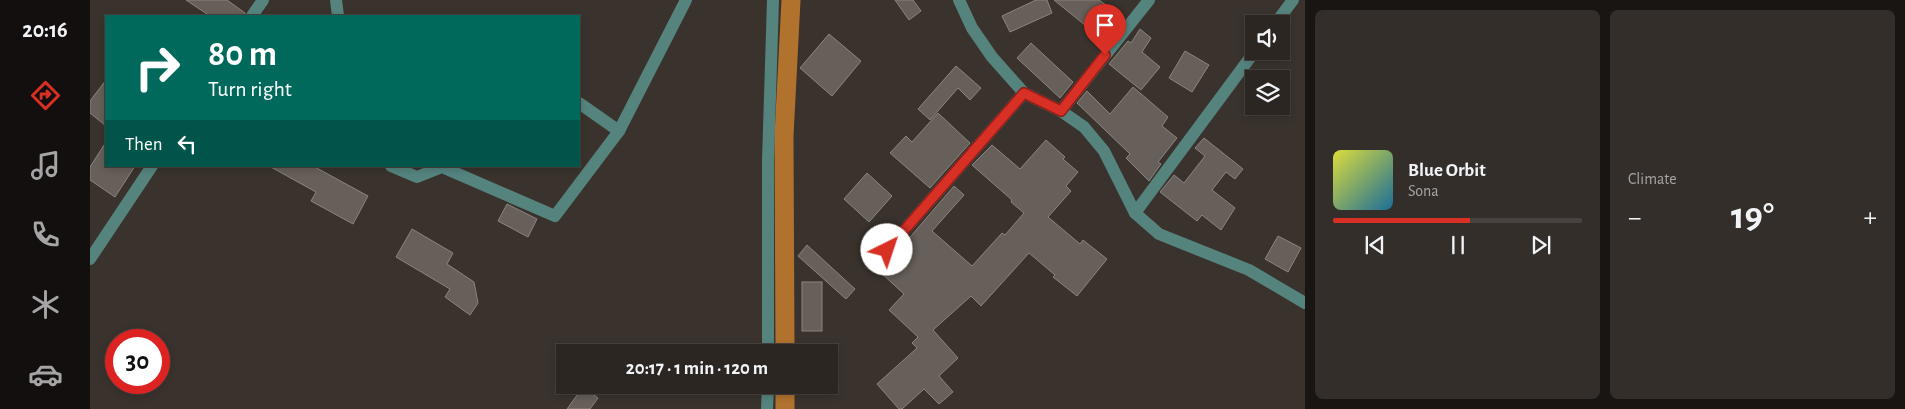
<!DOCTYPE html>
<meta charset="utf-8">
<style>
:root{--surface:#2c2622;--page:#342e2a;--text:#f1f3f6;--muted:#a6a5a5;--line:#484340;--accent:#d93025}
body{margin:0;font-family:"Alegreya Sans",sans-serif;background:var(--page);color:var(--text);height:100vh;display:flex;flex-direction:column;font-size:19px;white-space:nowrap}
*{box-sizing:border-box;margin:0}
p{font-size:16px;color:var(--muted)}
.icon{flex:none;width:28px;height:28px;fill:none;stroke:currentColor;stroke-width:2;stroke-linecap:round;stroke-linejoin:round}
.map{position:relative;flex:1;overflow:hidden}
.side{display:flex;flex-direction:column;gap:10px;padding:10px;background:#181513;width:600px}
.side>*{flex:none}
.hud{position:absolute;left:15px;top:15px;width:475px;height:152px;border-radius:0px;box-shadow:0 2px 8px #0003,0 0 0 1px var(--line);background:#00695c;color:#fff;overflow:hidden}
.controls{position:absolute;left:1155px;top:15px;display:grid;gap:10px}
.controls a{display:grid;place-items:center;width:45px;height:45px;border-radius:0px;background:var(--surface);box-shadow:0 2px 8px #0003,0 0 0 1px var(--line);font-size:25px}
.speed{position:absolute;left:15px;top:329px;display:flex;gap:10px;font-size:25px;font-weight:700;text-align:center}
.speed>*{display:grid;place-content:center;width:65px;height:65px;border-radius:50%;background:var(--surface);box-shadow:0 2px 8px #0003,0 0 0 1px var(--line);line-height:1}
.speed .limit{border:8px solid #d22;background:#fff;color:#111}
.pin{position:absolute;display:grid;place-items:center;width:42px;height:42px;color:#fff;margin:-51px -21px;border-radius:50% 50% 50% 0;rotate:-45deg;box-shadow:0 0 5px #0007}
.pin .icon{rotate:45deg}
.me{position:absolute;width:55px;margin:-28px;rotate:41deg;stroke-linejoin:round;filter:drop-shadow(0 0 4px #0008)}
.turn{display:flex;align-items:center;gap:18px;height:105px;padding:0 20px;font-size:22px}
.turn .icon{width:65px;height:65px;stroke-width:2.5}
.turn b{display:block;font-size:35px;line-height:42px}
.then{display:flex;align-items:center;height:48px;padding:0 20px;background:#0003;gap:10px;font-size:19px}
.big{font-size:38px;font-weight:700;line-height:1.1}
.side .card{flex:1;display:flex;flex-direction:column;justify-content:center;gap:8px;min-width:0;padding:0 18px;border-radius:8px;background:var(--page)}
.song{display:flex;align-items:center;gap:15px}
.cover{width:60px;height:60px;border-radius:8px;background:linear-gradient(135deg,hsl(60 70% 55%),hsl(200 70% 35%))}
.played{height:5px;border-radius:2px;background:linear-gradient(90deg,var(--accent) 55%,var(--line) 55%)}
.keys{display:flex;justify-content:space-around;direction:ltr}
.heat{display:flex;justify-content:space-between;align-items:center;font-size:28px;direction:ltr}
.side .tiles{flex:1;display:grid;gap:10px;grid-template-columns:repeat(2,1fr)}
.trip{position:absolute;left:466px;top:344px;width:282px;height:50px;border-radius:0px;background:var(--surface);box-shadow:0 2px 8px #0003,0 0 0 1px var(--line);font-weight:700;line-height:50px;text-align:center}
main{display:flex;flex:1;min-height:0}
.tab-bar{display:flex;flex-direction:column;width:90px;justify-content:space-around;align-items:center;background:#120f0e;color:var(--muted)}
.tab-bar .icon{width:35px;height:35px}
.tab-bar .current{color:var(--accent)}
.tab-bar b{font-size:22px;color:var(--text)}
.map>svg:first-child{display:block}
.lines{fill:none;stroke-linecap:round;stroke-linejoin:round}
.canal{stroke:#b1722e;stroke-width:19}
.building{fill:#675f59;stroke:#8c847e}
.minor{stroke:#55847f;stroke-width:12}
.route-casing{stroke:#8d1f18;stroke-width:12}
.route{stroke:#d93025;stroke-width:9}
</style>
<main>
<nav class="tab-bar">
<b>20:16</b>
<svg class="icon current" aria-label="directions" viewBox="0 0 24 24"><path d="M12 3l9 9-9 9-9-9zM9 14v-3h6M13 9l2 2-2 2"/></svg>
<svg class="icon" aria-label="music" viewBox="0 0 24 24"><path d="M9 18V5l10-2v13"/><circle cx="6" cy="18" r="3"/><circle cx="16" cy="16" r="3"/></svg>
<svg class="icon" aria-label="phone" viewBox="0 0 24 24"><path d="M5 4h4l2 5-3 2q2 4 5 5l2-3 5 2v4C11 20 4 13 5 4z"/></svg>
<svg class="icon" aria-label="climate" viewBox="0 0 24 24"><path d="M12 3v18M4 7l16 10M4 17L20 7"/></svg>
<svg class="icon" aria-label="car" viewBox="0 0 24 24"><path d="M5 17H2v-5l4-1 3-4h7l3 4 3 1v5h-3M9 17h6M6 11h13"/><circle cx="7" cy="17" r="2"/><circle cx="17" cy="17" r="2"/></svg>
</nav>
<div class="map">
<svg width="1215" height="409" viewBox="0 0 1215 409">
<rect width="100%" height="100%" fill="#3a332d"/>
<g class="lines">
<g class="canal">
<path d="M695,352L694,136L701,0"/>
<path d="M695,409V385"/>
</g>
</g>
<g class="building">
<path d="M96,0H137L155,13L154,16H120Z"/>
<path d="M805,0H823L831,11L819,20Z"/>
<path d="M946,0H957L962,13L920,32L912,16Z"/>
<path d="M964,0H1009L1024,11L1006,34Z"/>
<path d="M1050,29L1061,38L1052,52L1070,67L1051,90L1019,64L1038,41L1041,43Z"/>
<path d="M739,34L771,61L742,96L710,68Z"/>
<path d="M941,43L983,82L970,98L927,58Z"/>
<path d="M1095,51L1119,65L1102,92L1079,78Z"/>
<path d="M866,66L891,88L880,100L868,88L840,120L828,109Z"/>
<path d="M16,80V126L0,113V101Z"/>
<path d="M1043,87L1078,117L1072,126L1087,138L1068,162L1071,164L1059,181L1036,158L1040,154L987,103L997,91L1020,114Z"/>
<path d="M848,113L880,143L840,188L800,153L816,136L822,142Z"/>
<path d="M1114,138L1153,169L1145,179L1136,172L1122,190L1145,208L1131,230L1112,215L1107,221L1070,192L1084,175L1094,183L1115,156L1105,148Z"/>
<path d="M956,140L975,157L973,159L988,172L976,186L981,191L958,217L990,244L993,240L1017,259L987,296L963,277L965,275L939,253L891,306L881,296L843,330L868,358L849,376L863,392L849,404L834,389L812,409H809L787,384L827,348L822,343L828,337L799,310L814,294L790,272L864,186L874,195L842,231L882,266L912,233L915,235L934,213L921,202L922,200L882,165L902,145L930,169Z"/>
<path d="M16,142V166H45L25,197L0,180V167Z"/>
<path d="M179,166H223L278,196L263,224L221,201L226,192Z"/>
<path d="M777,173L802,196L779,222L754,199Z"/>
<path d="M417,204L447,219L438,237L408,221Z"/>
<path d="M322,229L363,253L357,264L384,282L388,303L380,315L355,297L360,289L306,257Z"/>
<path d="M1188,236L1211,248L1198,272L1175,259Z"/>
<path d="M717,245L765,289L756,299L708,256Z"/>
<rect x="712" y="282" width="20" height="49"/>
<path d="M493,387L508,398L500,409H477Z"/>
</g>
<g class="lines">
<g class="minor">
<path d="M246,0L248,16"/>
<path d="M869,0L882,28L902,57L934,93L971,111L994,127L1014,151L1045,213L1069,234L1159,270L1215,303"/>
<path d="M162,16L173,0"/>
<path d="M1185,24L1203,0"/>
<path d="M489,103L529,131"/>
<path d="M971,111L1059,0"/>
<path d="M301,166L327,177L352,167L465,216L529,131L596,0"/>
<path d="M1045,213L1165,51"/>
<path d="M797,250L934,93"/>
<path d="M0,259L62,166"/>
<path d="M678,352V161L683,0"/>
<path d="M677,409L678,385"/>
</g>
</g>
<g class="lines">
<defs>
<path id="route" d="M797,250L934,93L971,111L1015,55"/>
</defs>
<use href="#route" class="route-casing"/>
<use href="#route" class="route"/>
</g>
</svg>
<div class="controls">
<a><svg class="icon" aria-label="sound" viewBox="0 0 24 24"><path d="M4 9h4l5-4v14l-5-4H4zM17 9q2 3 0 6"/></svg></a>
<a><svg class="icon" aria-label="layers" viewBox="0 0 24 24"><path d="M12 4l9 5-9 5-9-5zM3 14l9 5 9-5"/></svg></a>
</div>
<div class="speed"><div class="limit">30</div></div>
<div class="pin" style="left:1015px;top:55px;background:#d93025"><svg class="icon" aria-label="arrive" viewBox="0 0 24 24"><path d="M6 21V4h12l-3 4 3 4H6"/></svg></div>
<svg class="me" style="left:797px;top:250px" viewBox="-20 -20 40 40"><circle r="19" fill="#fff"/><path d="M0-13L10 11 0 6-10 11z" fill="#d93025"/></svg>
<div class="trip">20:17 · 1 min · 120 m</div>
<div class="hud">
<div class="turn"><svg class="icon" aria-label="right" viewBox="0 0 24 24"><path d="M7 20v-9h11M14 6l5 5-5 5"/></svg><div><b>80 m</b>Turn right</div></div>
<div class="then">Then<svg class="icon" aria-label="left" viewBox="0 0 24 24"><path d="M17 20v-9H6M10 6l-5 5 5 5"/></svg></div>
</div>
</div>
<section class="side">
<div class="tiles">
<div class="card">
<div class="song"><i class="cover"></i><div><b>Blue Orbit</b><p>Sona</p></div></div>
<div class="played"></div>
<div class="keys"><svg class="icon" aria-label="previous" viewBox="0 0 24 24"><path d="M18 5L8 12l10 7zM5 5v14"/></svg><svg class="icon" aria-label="pause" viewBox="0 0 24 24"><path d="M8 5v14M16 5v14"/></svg><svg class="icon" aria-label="next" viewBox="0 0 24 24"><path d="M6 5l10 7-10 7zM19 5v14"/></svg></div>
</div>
<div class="card"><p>Climate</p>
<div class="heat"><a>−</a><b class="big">19°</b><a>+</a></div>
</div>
</div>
</section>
</main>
